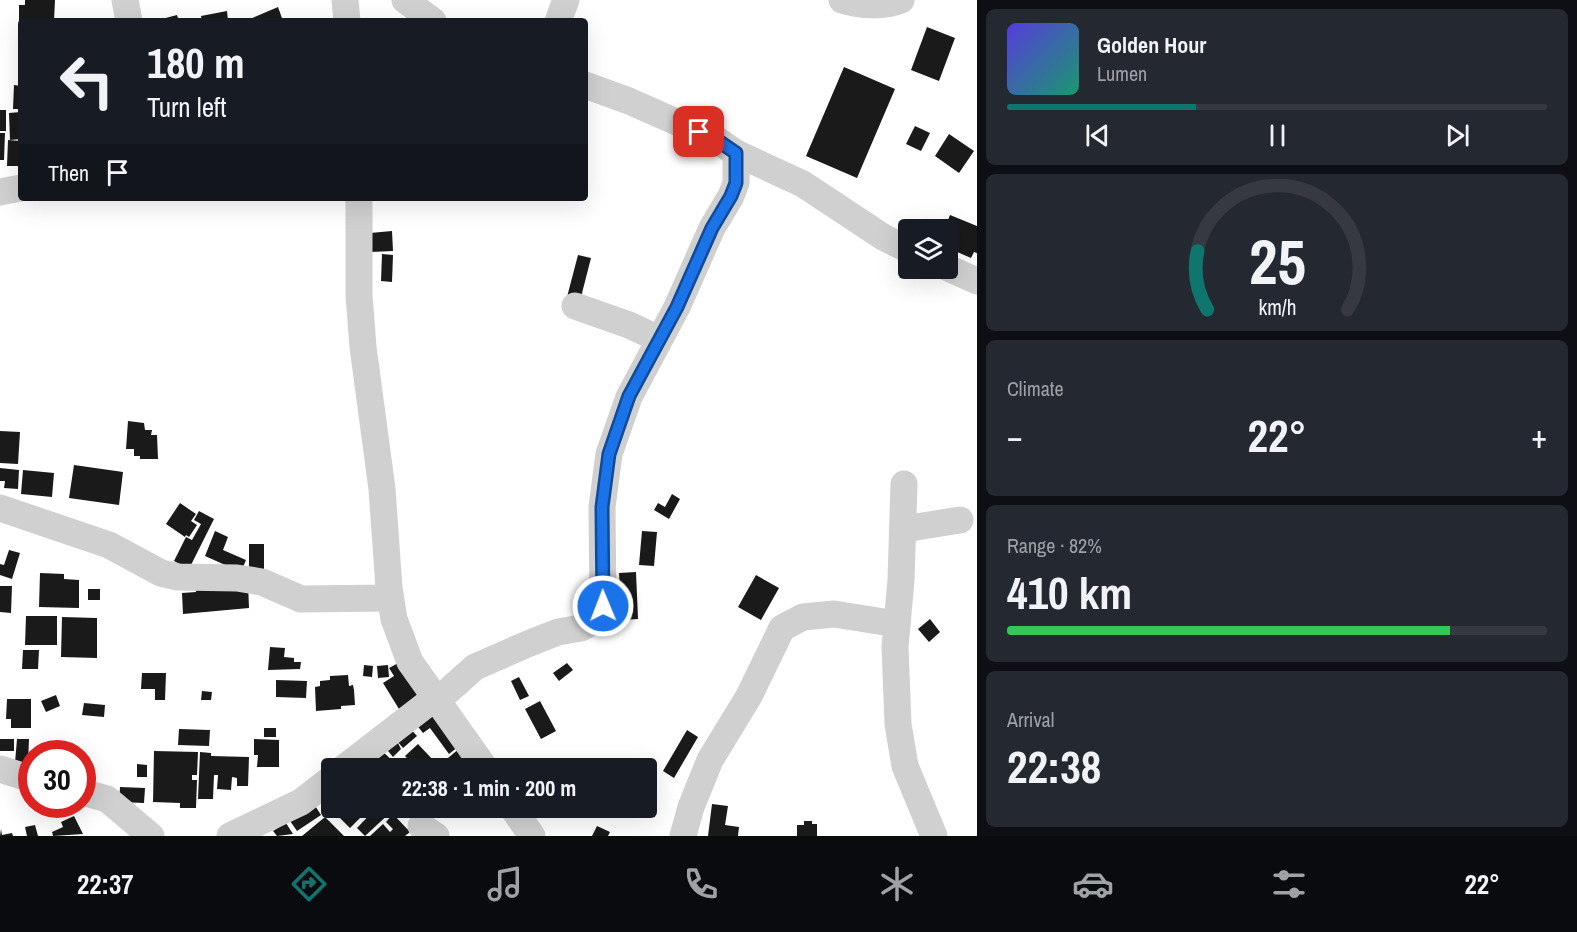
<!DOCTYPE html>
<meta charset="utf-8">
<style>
:root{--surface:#171b24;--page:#242831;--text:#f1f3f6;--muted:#9ea1a6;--line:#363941;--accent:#0f766e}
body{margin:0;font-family:"Archivo Narrow",sans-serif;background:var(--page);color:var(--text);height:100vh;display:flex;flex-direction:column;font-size:22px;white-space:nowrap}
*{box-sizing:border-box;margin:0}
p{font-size:20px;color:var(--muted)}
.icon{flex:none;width:33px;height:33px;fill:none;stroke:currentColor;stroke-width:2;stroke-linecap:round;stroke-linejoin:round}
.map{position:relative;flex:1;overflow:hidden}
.side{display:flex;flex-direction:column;gap:9px;padding:9px;background:#0d0f14;width:600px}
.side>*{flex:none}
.guide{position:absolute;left:18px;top:18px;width:570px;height:183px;border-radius:6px;box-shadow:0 6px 24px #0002;background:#171b24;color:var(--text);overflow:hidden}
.fabs{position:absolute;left:898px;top:219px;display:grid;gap:12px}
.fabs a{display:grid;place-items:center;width:60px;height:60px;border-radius:6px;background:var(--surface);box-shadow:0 6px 24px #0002;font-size:30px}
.speed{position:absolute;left:18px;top:740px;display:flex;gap:12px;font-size:30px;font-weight:700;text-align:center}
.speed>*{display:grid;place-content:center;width:78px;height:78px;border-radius:50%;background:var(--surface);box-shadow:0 6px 24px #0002;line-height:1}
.speed .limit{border:9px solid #d22;background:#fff;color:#111}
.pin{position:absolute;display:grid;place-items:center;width:51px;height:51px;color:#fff;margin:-26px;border-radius:12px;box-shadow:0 3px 9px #0006}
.me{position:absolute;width:66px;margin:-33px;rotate:359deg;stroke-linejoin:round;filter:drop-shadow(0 0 4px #0008)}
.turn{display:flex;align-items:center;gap:21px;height:126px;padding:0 30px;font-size:27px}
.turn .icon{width:78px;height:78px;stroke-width:2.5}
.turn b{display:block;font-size:42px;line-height:51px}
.then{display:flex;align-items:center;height:57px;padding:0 30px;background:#0003;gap:12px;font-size:22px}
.big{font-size:45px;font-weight:700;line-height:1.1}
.side .tile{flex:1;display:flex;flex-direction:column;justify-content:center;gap:9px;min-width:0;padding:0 21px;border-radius:9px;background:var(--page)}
.side .dial{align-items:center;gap:0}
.dial svg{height:156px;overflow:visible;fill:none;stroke:var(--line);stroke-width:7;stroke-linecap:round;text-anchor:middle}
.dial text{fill:var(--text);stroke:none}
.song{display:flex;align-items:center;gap:18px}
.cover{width:72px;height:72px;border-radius:9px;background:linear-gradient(135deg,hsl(250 70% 55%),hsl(160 70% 35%))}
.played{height:6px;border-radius:3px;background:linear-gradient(90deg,var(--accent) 35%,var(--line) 35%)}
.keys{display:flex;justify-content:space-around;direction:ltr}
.heat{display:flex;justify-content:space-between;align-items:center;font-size:33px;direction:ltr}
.charge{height:9px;border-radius:4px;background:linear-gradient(90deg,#34c759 82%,var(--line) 0)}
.trip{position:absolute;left:321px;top:758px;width:336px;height:60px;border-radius:6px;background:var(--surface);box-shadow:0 6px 24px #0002;font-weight:700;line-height:60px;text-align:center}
.tabs{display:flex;height:96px;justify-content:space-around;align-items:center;background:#090b0e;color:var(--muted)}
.tabs .icon{width:42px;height:42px}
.tabs .active{color:var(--accent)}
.tabs b{font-size:27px;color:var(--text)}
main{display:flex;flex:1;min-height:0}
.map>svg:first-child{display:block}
.building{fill:#1a1a1a}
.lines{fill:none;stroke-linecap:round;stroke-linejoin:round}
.minor{stroke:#d0d0d0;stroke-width:27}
.route-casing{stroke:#114b97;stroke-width:15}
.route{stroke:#1a73e8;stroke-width:10}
</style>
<main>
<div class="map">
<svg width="977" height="836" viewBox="0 0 977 836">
<rect width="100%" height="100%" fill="#fff"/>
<g class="building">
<path d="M25,0H55L54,21H19V5H25Z"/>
<path d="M278,7L283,21H251L250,19Z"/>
<path d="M227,11L228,21H202L201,16Z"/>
<path d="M177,15L179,21H158V20Z"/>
<path d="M927,27L955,38L939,81L911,70Z"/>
<path d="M844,67L895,89L857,178L806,156Z"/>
<path d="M14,85L21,86V109H13Z"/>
<rect x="0" y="110" width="6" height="21"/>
<path d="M21,112V139L10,140L9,113Z"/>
<path d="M915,126L930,133L921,151L906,144Z"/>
<path d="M0,133H5L4,160H0Z"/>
<path d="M949,134L974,151L959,173L935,156Z"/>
<path d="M8,140L21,141V166H7Z"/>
<path d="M950,215L977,226V253L974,252L971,258L948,248V230H944Z"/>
<path d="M392,231L393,251L371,252L370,233Z"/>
<path d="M382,254L393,255L392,282L381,281Z"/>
<path d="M578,255L591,258L580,301L567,297Z"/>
<path d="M128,421L144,423L145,430H152L151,435H157L158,459H140V456H134V449H126Z"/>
<path d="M0,431L20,432L18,464L0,463Z"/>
<path d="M74,465L123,472L119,505L69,498Z"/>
<path d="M0,468L19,470L18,489L4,488L5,481H0Z"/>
<path d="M23,470L54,473L52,497L21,494Z"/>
<path d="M672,494L680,499L669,519L654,510L658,503L665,507Z"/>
<path d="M180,503L196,514L191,521L197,525L189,537L186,535L185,537L166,524Z"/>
<path d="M199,511L214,519L189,569L174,561L186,537L192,540L201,524L194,520Z"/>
<path d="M215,531L228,537L223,550L246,560L241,572L205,556Z"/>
<path d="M642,531L657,532L654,566L639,565Z"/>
<rect x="249" y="544" width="15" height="25"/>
<path d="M9,550L20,553L12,579L0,575V564L4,565Z"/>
<path d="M636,572L638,619L622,620L619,573Z"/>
<path d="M40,573L64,574V579L79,580V608L39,607Z"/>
<path d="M756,575L779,588L761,620L738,607Z"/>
<path d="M248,582L249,608L183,614L182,593L196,592L195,584Z"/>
<path d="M0,586H12L11,613L0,612Z"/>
<rect x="88" y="589" width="12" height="11"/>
<path d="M26,616H57V645H25Z"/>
<path d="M62,617L97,618V658L61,657Z"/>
<path d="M930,619L940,632L929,642L918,629Z"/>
<path d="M270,647L285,648L284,657L294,658V662H301L300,669L268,670Z"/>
<path d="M23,650H39L38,669H22Z"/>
<path d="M402,661L423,695L399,709L383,683L394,676L389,668Z"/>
<path d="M567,663L573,670L559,681L553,673Z"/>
<path d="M364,665L373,666L372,677L363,676Z"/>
<path d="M388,665L389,677L378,678L377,666Z"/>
<path d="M142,673H166L165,700H155V689H141Z"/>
<path d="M348,675L349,686L353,685L354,690L355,705L341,706V709L316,711L315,687L320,686V681L330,680V676Z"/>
<path d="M519,677L529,696L520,700L511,681Z"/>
<path d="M276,680L307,681L306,698L276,697Z"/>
<path d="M202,691L212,692L211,700H201Z"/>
<path d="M56,695L60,706L46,712L41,701Z"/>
<path d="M7,699H31V728H11V719H6Z"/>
<path d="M540,701L556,731L541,739L525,709Z"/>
<path d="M84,703L105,705L104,717L82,715Z"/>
<path d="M433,710L459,746L449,754L430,728L423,733L415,723Z"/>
<path d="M408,726L417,736L403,748L397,741L401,749L393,757L384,746Z"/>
<rect x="264" y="728" width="12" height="9"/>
<path d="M179,729L210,730L209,746L178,745Z"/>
<path d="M687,730L698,737L674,778L663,771Z"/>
<rect x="0" y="739" width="14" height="12"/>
<path d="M17,739H29L28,763H15Z"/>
<path d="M254,739L279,740V767H257L258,755H254Z"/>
<path d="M418,744L434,761L426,768H416L405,756Z"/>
<path d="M379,748L400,768H381L370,757Z"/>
<path d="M460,748L468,760L460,766L462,768H436Z"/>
<path d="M154,751L198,752L197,775H192V780H197L196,808H180V803L153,802Z"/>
<path d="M200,752L211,753V756L249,757L248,786H237V778L232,777L231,790L217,789L218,775H214L213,799H198Z"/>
<path d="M604,758L611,763L608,768H597Z"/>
<path d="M546,762L551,768H539Z"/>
<path d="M137,764L147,765V777H137Z"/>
<path d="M120,787L145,788L144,803L119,802Z"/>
<path d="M312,801L321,815L297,831L288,818Z"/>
<path d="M712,804L728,806L725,825L739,827L738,836H708Z"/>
<path d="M342,807H371L350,828L337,815L343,809Z"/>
<path d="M377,807H388L392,811L365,836L357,828Z"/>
<path d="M598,807H613L609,814Z"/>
<path d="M393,814L410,832L405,836H370L383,824L390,832L393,829L386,822Z"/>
<path d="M74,816L83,834L53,836L52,832L63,827L61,822Z"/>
<path d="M325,817L344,836H302Z"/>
<path d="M804,821H812V824H817V836H797V825H804Z"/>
<path d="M286,823L293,834L277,836L273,831Z"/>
<path d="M35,825L38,836H27L25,827Z"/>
<path d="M597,826L610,832L608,836H592Z"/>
<path d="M1,829L2,835L12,833L13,836H0Z"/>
</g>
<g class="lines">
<g class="minor">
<path d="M125,0L129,21"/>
<path d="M345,0L347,21"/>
<path d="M405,0L433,21"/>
<path d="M842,0C860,6 884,7 901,0"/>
<path d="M558,21L566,0"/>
<path d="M585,85L629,101L717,140L736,153L803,184L883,237L909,250"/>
<path d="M0,192L21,188"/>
<path d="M359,198V295L363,347L382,489L389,588L394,619L410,662L485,768"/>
<path d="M948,268L977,281"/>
<path d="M575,306L629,325L659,339"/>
<path d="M904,484L901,580L895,647L898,724L905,766L934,836"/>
<path d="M0,508L109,545L161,573L178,577L237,578L262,582L301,599L390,598"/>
<path d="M904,529L960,520"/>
<path d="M438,700L475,667L530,643L558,632L581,628L594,621L603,606L602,507L609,454L629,397L677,307L712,228L731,196L736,183V153"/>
<path d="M344,768L436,697"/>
<path d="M0,769L32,779"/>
<path d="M82,792L107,799L151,836"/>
<path d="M512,807L532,836"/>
<path d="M421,826L436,836"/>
<path d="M230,836L301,802L332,778"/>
<path d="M683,836L691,807L710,760L749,696L782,628L803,617L834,614L897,624"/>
</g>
</g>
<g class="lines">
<defs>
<path id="route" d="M603,606L602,507L609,454L629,396L677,307L712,228L731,196L736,183V153L717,140L699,132"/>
</defs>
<use href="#route" class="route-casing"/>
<use href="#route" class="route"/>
</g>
</svg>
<div class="fabs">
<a><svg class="icon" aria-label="layers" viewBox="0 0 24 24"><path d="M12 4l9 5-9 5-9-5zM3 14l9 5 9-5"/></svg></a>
</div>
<div class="speed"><div class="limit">30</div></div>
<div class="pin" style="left:699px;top:132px;background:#d93025"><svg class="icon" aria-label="arrive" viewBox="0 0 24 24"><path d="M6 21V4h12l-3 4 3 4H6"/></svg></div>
<svg class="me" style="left:603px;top:606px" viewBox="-20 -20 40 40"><circle r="17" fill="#1a73e8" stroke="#fff" stroke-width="3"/><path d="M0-11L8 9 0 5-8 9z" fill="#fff"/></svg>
<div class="trip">22:38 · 1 min · 200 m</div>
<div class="guide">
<div class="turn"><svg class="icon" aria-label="left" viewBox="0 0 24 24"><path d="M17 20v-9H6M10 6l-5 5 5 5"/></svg><div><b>180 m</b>Turn left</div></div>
<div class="then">Then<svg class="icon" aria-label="arrive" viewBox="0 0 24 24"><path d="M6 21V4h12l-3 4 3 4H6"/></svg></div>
</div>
</div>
<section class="side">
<div class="tile">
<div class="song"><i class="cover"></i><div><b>Golden Hour</b><p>Lumen</p></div></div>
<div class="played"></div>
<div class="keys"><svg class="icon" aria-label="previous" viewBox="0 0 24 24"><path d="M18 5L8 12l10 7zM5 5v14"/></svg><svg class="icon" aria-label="pause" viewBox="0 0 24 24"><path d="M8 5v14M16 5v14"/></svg><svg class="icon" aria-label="next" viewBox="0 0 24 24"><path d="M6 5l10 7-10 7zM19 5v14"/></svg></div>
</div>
<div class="tile dial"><svg viewBox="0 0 100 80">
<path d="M14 69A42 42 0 1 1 86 69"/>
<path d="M14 69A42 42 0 0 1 9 39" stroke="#0f766e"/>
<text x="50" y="56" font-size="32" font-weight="700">25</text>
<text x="50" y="72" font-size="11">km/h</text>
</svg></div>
<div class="tile"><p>Climate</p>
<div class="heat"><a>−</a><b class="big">22°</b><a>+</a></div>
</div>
<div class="tile"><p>Range · 82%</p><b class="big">410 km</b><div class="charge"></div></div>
<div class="tile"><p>Arrival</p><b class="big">22:38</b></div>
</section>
</main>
<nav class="tabs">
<b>22:37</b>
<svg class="icon active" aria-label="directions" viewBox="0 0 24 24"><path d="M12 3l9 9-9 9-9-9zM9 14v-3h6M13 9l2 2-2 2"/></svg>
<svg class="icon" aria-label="music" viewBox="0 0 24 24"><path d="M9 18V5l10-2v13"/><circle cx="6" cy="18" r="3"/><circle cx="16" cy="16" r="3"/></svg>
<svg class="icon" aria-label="phone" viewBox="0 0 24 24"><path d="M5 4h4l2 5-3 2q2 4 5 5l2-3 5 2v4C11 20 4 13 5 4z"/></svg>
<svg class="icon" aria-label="climate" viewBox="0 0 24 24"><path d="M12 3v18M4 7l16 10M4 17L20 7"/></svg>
<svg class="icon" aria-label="car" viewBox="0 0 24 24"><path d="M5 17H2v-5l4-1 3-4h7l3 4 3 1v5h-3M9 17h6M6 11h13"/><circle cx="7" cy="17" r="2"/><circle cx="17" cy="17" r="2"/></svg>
<svg class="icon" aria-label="filters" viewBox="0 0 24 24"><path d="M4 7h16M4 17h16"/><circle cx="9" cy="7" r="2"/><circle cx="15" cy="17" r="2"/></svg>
<b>22°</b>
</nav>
